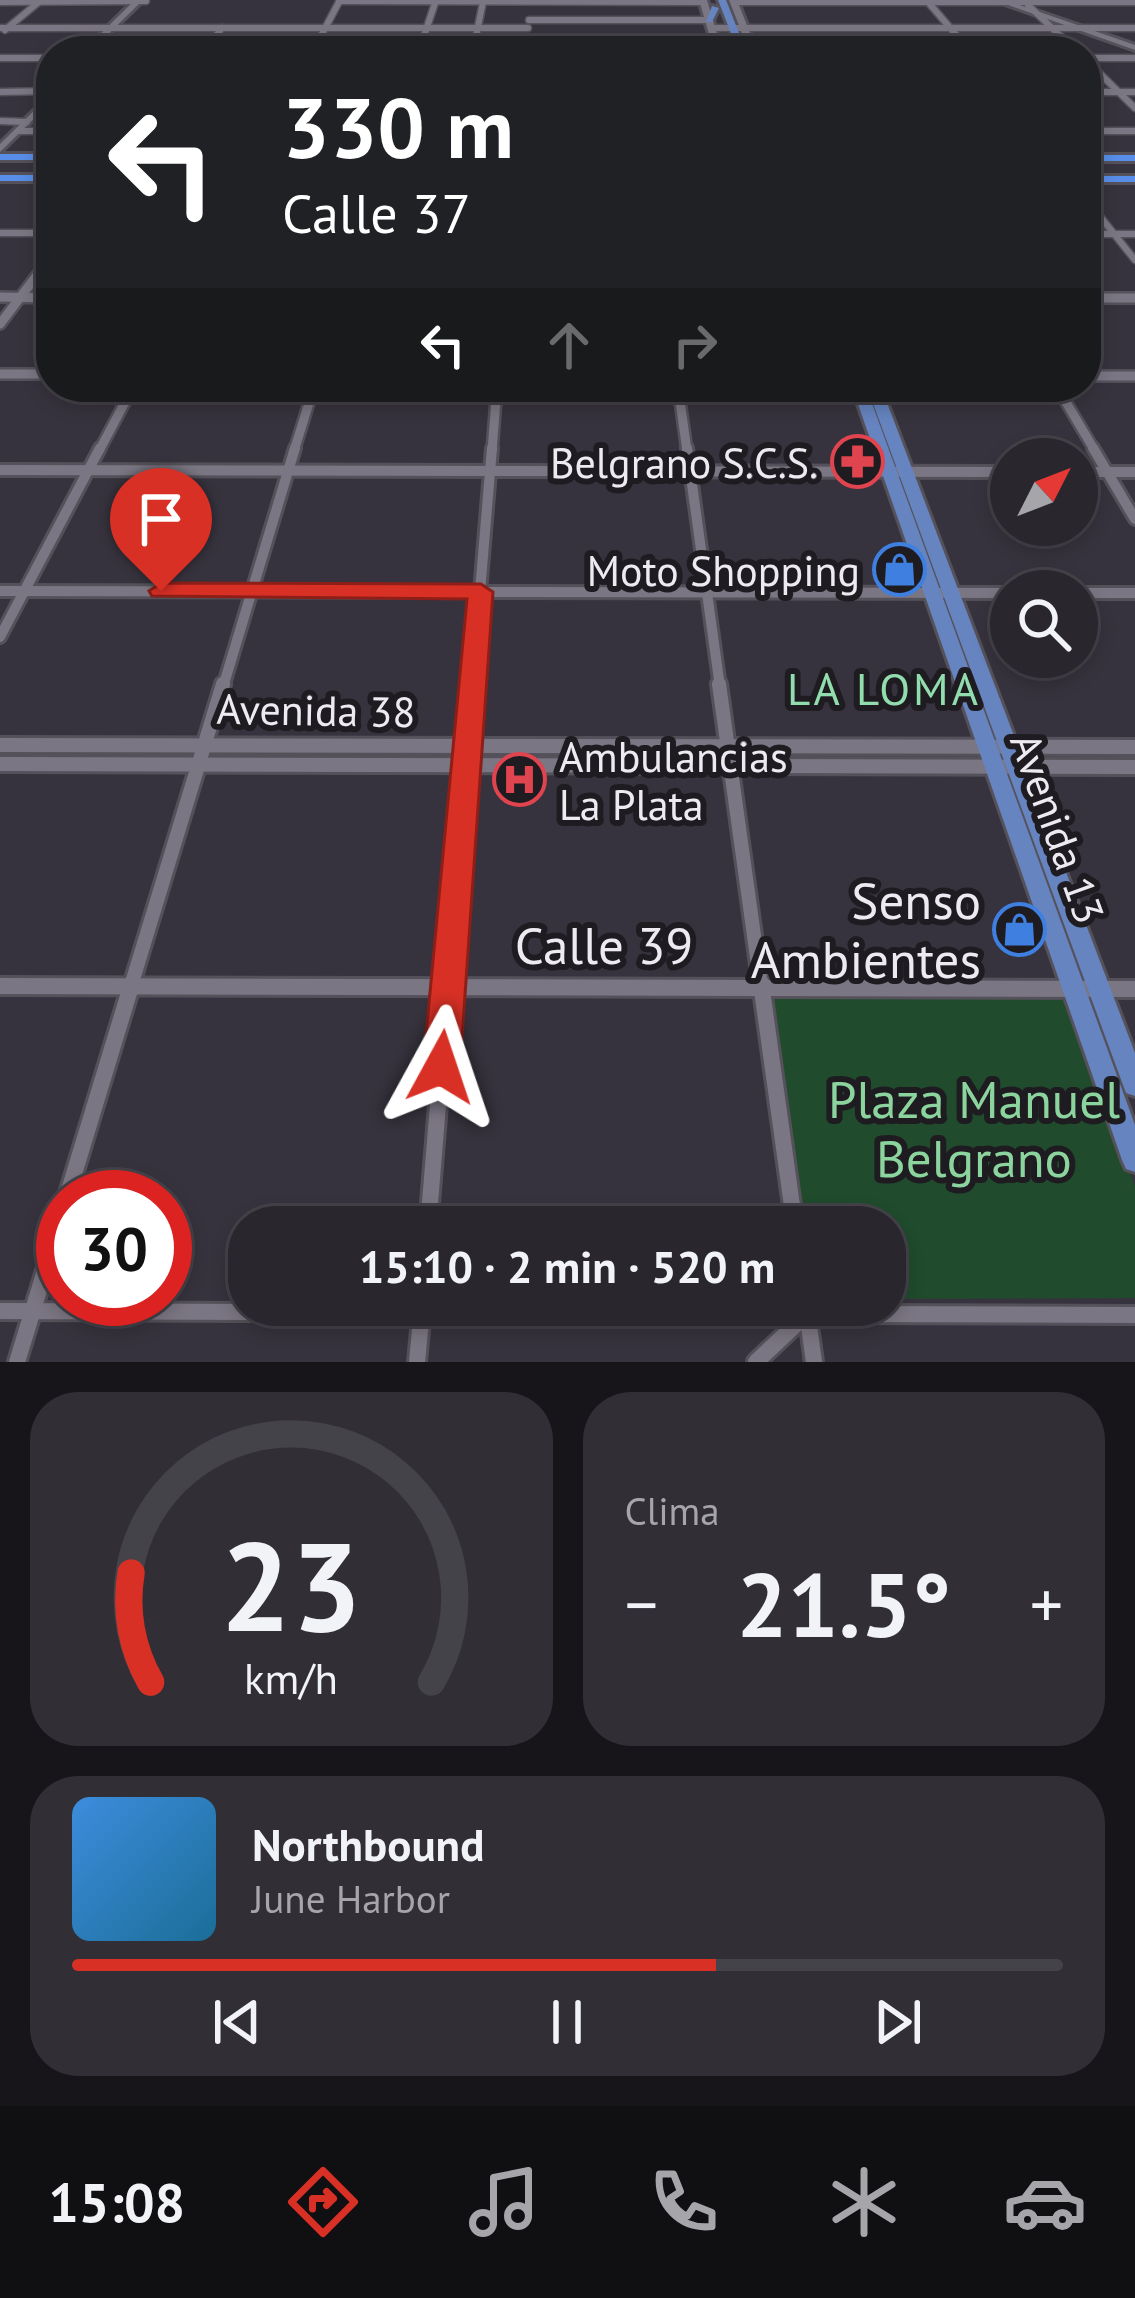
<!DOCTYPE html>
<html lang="es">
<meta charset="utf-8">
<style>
:root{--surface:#29262e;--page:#312e36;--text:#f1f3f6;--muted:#a5a5aa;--line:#45434a;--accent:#d93025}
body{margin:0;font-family:"PT Sans",sans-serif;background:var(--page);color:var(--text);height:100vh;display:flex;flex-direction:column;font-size:45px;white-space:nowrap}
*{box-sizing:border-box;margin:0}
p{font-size:39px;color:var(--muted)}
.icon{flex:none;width:66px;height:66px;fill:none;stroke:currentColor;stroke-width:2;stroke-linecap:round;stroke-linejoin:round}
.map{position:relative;height:1362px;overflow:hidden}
.panel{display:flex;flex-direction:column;gap:30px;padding:30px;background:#171519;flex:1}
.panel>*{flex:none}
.top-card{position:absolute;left:36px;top:36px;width:1065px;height:366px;border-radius:48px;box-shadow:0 6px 18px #0003,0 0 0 3px var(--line);background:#202124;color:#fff;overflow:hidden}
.needle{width:78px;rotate:48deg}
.tools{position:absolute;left:990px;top:438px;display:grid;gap:24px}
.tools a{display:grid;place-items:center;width:108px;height:108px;border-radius:50%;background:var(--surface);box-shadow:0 6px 18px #0003,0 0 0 3px var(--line);font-size:60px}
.speed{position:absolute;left:36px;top:1170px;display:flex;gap:24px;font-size:60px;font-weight:700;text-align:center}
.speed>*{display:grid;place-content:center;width:156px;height:156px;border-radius:50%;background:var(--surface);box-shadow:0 6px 18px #0003,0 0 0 3px var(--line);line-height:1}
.speed .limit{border:18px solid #d22;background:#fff;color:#111}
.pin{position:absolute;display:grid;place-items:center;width:102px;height:102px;color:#fff;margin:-123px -51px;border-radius:50% 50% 50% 0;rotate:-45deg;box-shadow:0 0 12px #0007}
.pin .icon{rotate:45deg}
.me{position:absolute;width:132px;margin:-66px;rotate:5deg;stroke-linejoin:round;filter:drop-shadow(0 0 9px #0008)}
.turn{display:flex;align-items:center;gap:42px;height:252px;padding:0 48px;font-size:54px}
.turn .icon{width:156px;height:156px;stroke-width:2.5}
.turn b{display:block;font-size:84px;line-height:102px}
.lanes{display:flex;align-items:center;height:114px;padding:0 48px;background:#0003;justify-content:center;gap:60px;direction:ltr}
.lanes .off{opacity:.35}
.big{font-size:90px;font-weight:700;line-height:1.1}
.panel .card{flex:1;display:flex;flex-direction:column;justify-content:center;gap:18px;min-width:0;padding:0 42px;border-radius:48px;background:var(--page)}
.panel .dial{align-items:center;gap:0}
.dial svg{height:312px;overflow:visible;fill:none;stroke:var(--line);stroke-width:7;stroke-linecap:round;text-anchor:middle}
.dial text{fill:var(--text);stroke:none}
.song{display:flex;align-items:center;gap:36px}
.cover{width:144px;height:144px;border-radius:18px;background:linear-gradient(135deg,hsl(210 70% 55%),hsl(200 70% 35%))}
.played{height:12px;border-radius:6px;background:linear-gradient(90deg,var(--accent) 65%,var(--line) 65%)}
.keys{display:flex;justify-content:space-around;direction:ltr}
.heat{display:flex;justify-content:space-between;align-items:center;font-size:66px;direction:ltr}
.panel .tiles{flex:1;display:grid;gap:30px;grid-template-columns:1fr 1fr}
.card:last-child{grid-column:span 2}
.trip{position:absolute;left:228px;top:1206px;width:678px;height:120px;border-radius:48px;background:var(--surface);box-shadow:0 6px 18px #0003,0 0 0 3px var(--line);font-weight:700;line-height:120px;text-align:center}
.menu{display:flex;height:192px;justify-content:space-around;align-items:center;background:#100f12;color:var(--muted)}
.menu .icon{width:84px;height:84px}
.menu .active{color:var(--accent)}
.menu b{font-size:54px;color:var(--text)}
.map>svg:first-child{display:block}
.green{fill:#204b2d}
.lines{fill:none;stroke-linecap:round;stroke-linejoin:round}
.street-far4-casing{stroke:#55515a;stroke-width:9}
.street-far3-casing{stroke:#55515a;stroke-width:14}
.street-far2-casing{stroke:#55515a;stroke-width:16}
.street-far1-casing{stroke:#55515a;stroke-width:20}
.street-casing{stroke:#55515a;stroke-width:22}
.secondary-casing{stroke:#55515a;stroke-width:6}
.primary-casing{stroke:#55515a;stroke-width:6}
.highway-casing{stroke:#55515a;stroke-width:6}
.street-far4{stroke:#7b7683;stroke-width:6}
.street-far3{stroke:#7b7683;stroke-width:9}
.street-far2{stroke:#7b7683;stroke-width:10}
.street-far1{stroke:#7b7683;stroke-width:14}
.street{stroke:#7b7683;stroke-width:16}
.secondary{fill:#7b7683;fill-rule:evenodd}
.primary{fill:#6684c0;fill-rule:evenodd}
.highway{fill:#588ee9;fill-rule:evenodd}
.route{fill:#d93025;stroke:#8d1f18;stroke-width:3}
.labels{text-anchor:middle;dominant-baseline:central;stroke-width:12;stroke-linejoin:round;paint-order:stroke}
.poi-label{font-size:42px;fill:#edeaf1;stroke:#1e1c21;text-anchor:end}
.street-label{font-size:42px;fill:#edeaf1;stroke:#1e1c21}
.neighbourhood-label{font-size:45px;letter-spacing:3px;fill:#92ddae;stroke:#1e1c21}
.near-poi-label{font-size:51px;fill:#edeaf1;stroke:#1e1c21;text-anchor:end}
.near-street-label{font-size:51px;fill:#edeaf1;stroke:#1e1c21}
.near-park-label{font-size:51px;fill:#8cd49e;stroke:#1e1c21}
</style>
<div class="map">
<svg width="1135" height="1362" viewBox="0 0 1135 1362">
<rect width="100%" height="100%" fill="#37333e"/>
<path class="green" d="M770,993L1068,995L1135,1186V1298L885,1299V1227H801Z"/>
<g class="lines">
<defs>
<g id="street-far4">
<path d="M339,1L704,2"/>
<path d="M0,2L146,1"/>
<path d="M734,2H1135"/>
<path d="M928,2L970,51"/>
<path d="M1028,5L1076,51"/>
<path d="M529,20H709"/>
<path d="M0,28H528"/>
<path d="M712,28H1135"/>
<path d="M5,30L40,1"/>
<path d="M527,40H716"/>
<path d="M349,41H385"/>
<path d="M856,42H964"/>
<path d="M204,51L222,28"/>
<path d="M313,51L340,0"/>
<path d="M419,51L436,0"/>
<path d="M473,51L483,2"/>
<path d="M0,58H51"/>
<path d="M1086,58H1135"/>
<path d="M1086,60L1135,108"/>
<path d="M0,92L51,91"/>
<path d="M1086,92H1135"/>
<path d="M0,121L27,122"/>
<path d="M18,131H51"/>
<path d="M1086,131H1135"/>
<path d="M1086,199L1135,260"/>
<path d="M0,233H51"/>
<path d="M1086,234H1135"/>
<path d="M44,265L51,256"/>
</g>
<g id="street-far3">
<path d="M0,297L51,298"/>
<path d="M1086,298H1135"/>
<path d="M0,324L47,262"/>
<path d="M0,374H51"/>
<path d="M1086,376H1135"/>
<path d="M678,387L687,451"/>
<path d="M1057,387L1095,451"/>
<path d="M99,451L133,387"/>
<path d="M294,451L314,387"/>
<path d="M492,451L497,387"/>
</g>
<g id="street-far2">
<path d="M687,448L720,687"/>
<path d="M1093,448L1135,519"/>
<path d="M0,470L1011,472"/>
<path d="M1077,472H1135"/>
<path d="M0,591L1011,593"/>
<path d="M1077,593H1135"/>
<path d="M0,637L100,448"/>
<path d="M223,687L295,448"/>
<path d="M472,687L492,448"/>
</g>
<g id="street-far1">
<path d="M719,684L761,986"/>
<path d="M131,986L223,684"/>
<path d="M448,986L473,684"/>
</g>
<g id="street">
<path d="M761,983L795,1227"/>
<path d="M0,986L1135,989"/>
<path d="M67,1197L132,983"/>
<path d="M428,1227L448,983"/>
<path d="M806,1305L814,1362"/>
<path d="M0,1311L1135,1315"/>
<path d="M17,1362L63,1212"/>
<path d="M417,1362L422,1309"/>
<path d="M756,1362L807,1314"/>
</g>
<g id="secondary">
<path d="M135,0H143L91,51H83Z"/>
<path d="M699,0H707L722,51H714Z"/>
<path d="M729,0H737L757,51H749Z"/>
<path d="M994,0H1005L1135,45V50Z"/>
<path d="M51,94V102L0,152V144Z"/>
<path d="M0,738L1135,740V754L0,752Z"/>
<path d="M0,757L1135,760V774L0,771Z"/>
</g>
<g id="primary">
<path d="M718,0H726L746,51H738Z"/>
<path d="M712,6L719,8L712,22H706Z"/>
<path d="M852,387H866L1135,1125V1172L1126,1169L1122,1160Z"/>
<path d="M867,387H881L1135,1053V1096L1126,1093L1123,1085Z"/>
</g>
<g id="highway">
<rect x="0" y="154" width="51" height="6"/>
<rect x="1086" y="155" width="49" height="6"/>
<rect x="0" y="175" width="51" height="6"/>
<rect x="1086" y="176" width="49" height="6"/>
</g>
</defs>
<use href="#street-far4" class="street-far4-casing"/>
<use href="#street-far3" class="street-far3-casing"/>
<use href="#street-far2" class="street-far2-casing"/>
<use href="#street-far1" class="street-far1-casing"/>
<use href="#street" class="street-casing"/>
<use href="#secondary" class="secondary-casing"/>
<use href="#primary" class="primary-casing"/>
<use href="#highway" class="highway-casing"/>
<use href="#street-far4" class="street-far4"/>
<use href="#street-far3" class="street-far3"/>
<use href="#street-far2" class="street-far2"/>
<use href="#street-far1" class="street-far1"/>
<use href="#street" class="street"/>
<use href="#secondary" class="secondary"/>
<use href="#primary" class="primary"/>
<use href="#highway" class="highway"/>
</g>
<path class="route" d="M161,583L481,584L493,592L460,1067L454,1079L441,1083L428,1079L423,1067L467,599L152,596L149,591Z"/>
<defs>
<symbol id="pharmacy-ring" viewBox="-11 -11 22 22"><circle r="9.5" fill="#1e1c21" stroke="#e0444e" stroke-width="1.5"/><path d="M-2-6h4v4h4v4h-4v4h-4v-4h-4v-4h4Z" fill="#e0444e"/></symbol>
<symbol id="shop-ring" viewBox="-11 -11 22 22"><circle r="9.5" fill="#1e1c21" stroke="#3f7fe0" stroke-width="1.5"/><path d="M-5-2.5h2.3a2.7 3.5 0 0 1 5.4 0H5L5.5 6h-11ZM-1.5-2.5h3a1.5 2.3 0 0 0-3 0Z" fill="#3f7fe0"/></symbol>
<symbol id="hospital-ring" viewBox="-11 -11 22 22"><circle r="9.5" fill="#1e1c21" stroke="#e0444e" stroke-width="1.5"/><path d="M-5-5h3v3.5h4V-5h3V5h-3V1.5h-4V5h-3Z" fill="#e0444e"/></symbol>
</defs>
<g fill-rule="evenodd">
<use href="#pharmacy-ring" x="828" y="432" width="59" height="59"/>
<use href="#shop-ring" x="870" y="540" width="59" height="59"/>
<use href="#hospital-ring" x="490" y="750" width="59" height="59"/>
<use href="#shop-ring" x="990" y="900" width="59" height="59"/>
</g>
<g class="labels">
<g class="poi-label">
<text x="818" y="462">Belgrano S.C.S.</text>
<text x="860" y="570">Moto Shopping</text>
<text x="559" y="756" text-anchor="start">Ambulancias<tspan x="559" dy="48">La Plata</tspan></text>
</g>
<g class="street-label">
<text transform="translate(316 710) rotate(1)">Avenida 38</text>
<text transform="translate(1058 828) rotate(70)">Avenida 13</text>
</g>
<g class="neighbourhood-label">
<text x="884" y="688">LA LOMA</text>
</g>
<g class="near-poi-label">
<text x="981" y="900">Senso<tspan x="981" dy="59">Ambientes</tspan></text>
</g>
<g class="near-street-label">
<text x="604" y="945">Calle 39</text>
</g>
<g class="near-park-label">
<text x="974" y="1099">Plaza Manuel<tspan x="974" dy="59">Belgrano</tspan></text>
</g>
</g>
</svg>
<div class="tools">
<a><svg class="needle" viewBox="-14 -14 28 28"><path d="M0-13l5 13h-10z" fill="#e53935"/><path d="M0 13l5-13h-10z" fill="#a5a5aa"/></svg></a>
<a><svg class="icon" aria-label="search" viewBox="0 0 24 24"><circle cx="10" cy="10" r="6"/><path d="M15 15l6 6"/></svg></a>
</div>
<div class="speed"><div class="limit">30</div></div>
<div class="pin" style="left:161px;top:591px;background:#d93025"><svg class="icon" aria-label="arrive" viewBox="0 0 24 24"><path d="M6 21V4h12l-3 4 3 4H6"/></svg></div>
<svg class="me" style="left:441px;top:1067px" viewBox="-20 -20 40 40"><path d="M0-17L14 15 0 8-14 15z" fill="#d93025" stroke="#fff" stroke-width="4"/></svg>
<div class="trip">15:10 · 2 min · 520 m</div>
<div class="top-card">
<div class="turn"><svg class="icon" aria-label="left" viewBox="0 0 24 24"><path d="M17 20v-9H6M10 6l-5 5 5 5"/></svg><div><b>330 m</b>Calle 37</div></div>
<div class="lanes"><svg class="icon" aria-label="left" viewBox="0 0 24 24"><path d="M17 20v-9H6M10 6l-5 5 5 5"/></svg><svg class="icon off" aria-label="ahead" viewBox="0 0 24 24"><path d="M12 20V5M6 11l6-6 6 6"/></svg><svg class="icon off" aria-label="right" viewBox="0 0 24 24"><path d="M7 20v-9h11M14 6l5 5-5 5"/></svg></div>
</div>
</div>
<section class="panel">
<div class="tiles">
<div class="card dial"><svg viewBox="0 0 100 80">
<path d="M14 69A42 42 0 1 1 86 69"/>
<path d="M14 69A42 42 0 0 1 9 41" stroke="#d93025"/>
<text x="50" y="56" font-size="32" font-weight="700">23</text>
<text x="50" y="72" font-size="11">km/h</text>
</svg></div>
<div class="card"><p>Clima</p>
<div class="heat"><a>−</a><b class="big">21.5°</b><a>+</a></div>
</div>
<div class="card">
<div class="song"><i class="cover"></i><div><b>Northbound</b><p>June Harbor</p></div></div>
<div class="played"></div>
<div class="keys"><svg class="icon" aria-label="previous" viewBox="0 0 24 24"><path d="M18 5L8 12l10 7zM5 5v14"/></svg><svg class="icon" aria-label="pause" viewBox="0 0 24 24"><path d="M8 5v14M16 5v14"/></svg><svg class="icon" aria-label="next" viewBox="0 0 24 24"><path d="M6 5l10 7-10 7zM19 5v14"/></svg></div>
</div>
</div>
</section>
<nav class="menu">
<b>15:08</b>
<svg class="icon active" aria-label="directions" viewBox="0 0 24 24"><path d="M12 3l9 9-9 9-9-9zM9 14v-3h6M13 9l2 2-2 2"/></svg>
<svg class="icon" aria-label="music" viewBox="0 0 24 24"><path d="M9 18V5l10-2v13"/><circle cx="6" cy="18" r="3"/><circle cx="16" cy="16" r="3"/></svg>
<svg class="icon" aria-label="phone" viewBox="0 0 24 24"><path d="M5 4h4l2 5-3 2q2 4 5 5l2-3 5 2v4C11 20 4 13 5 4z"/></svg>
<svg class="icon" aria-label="climate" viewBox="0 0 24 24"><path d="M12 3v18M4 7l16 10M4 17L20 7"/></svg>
<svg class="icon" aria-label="car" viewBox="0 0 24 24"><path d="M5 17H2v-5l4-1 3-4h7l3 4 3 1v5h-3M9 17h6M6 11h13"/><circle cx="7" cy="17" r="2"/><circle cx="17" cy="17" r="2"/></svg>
</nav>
